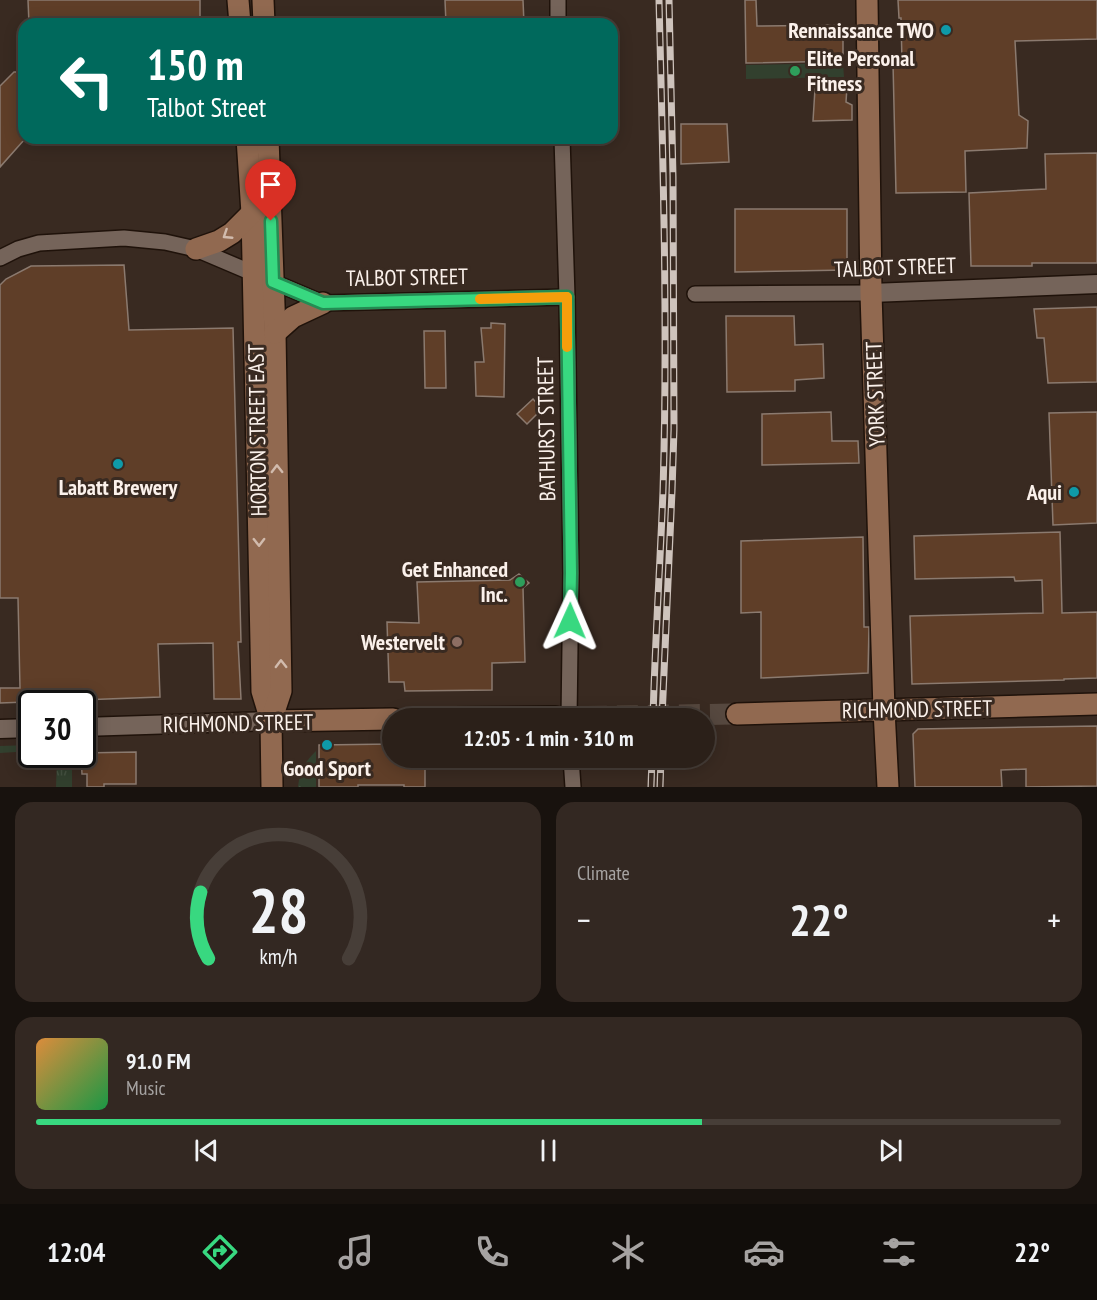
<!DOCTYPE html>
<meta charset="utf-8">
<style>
:root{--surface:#2b2019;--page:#332822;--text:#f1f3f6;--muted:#a6a3a2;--line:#473e38;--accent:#38d880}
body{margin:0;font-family:"PT Sans Narrow",sans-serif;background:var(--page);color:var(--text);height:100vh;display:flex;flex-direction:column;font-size:22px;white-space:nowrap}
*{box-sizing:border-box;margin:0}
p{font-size:20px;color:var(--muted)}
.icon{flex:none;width:33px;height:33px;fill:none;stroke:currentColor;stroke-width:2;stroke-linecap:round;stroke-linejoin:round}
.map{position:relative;height:787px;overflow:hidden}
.panel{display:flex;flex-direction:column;gap:15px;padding:15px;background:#18120e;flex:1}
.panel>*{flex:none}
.guide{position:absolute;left:18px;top:18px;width:600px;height:126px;border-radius:18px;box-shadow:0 3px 15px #0003,0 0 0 2px var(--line);background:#00695c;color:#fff;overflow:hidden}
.speed{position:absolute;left:18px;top:690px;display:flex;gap:12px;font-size:30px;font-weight:700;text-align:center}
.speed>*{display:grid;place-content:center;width:78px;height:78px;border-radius:50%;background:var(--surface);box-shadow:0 3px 15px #0003,0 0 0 2px var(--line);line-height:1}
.speed .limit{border:3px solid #111;border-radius:9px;background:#fff;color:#111}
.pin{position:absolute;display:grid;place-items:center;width:51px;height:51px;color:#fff;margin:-62px -26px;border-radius:50% 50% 50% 0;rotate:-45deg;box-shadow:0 0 6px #0007}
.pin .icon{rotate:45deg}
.me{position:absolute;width:66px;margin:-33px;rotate:1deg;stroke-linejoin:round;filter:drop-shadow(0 0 4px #0008)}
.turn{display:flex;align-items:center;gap:21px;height:126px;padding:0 30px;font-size:27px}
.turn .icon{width:78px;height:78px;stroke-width:2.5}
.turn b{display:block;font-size:42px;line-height:51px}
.big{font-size:45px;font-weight:700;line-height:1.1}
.panel .widget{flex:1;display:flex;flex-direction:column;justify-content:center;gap:9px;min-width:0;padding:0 21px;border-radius:18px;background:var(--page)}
.panel .dial{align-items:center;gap:0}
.dial svg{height:156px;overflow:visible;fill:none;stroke:var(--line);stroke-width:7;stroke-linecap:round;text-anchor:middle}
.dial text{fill:var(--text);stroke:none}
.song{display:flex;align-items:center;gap:18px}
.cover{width:72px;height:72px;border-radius:9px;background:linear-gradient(135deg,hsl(30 70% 55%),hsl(140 70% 35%))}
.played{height:6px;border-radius:3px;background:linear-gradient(90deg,var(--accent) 65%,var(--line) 65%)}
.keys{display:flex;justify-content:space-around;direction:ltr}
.heat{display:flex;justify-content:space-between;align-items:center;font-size:33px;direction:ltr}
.panel .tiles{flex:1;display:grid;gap:15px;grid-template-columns:1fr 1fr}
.widget:last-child{grid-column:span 2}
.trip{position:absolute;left:382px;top:708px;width:333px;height:60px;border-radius:30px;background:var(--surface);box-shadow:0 3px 15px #0003,0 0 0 2px var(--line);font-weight:700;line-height:60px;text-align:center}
.dock{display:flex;height:96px;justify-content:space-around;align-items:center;background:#110d0a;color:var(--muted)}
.dock .icon{width:42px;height:42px}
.dock .active{color:var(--accent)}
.dock b{font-size:27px;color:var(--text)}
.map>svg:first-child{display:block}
.grass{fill:url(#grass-tufts)}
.park{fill:#32402e}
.building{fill:#5f3e28;stroke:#8b7a6f;stroke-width:1.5}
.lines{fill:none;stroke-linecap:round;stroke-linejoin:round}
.secondary-tunnel{stroke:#56483f;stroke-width:21;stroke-dasharray:21 10;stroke-linecap:butt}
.minor-casing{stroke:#1f120a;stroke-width:18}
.tertiary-casing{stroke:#1f120a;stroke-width:21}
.secondary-casing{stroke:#1f120a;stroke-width:24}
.minor{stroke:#75645a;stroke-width:15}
.tertiary{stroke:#75645a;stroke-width:18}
.secondary{stroke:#916950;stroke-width:21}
.rail-casing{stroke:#cec3bc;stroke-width:7}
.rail{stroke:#392a21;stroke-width:4.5;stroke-dasharray:14;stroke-linecap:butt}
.oneway{stroke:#d1bbad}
.route-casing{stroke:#248c53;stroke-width:15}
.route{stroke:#38d880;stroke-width:10}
.slow{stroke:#f59e0b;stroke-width:10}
.culture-dot{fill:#0f9aa8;stroke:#392a21;stroke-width:2}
.leisure-dot{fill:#2e9e5b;stroke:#392a21;stroke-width:2}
.education-dot{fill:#8d6e63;stroke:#392a21;stroke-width:2}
.labels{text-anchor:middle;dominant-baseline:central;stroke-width:6;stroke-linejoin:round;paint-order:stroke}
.poi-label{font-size:22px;font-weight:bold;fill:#fbf1eb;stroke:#392a21;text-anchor:end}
.street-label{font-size:22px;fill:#fbf1eb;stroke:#392a21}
</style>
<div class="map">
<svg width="1097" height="787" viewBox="0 0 1097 787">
<defs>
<pattern id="grass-tufts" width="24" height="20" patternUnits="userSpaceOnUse" patternTransform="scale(1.5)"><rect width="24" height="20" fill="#32402e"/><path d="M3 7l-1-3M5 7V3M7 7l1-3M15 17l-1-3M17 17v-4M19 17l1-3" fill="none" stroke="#465342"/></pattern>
</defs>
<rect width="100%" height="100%" fill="#392a21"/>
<g class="grass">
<path d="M31,745V751L0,753V746Z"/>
<path d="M316,751V787H298C300,770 304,763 316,751Z"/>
<path d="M57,755H72V787H56Z"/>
</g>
<path class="park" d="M843,63L844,77L746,79V65Z"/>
<g class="building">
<path d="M28,0H200V24H29Z"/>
<path d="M445,0H523L524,24H446Z"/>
<path d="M745,0H756L757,26L843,25V61L746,63Z"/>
<path d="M898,0H1097V39L1015,41L1019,115L1028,121L1027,148L965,151L966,192L896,193L893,63H902L901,18H899Z"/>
<path d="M14,72H24V140L0,167V86Z"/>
<path d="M847,87L846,102L852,105V120L813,121L815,89Z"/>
<path d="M681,124H727L729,162L681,164Z"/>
<path d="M1097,153V263H1032V266H971L969,193L1046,189L1045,154Z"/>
<path d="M735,209H847V270L735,272Z"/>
<path d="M124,265L129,330L233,328L241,642H238L241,699H214L213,643L158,644L160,697L0,703V688H20L18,598H0V285L6,279L31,266Z"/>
<path d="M1097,307V382L1048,383L1044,338H1037L1034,309Z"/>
<path d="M726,316H794L795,345L823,344L824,378L795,380V391L727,392Z"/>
<path d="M491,323L505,324L504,397L476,396L475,362H484L481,328H491Z"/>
<path d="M424,331H445L446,388H425Z"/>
<path d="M533,399L542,409L527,424L517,414Z"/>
<path d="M831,412L832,441H858L859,463L762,465V414Z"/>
<path d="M1097,412V523L1053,525L1049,413Z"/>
<path d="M1060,532L1062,613L1097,612V678L1064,679V680L912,684L910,616L1043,613L1042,580L1015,581L1014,577L915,579L914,536Z"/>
<path d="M863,537L864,627H869L868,673L761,678V612L741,613V541Z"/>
<path d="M519,574L529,583L523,588L525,662L492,663V690L405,691L404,682H389L387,622L419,623L417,582L510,580Z"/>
<path d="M1097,726V786L1026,787V769L1001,770L1002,787H915L913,734L918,729Z"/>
<path d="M393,744V758H425V787H404V785H358V787H319V745Z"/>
<path d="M136,752V784H104V787H87V774H82L81,754L82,753Z"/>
</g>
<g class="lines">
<path class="secondary-tunnel" d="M555,717L737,714"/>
<defs>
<g id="minor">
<path d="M558,0V24"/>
<path d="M562,138L567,297L571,573L569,718"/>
<path d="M0,258L18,249L39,243L124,238L165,242L196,249L323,303L567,297"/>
<path d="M695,294L871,293"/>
<path d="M571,758L573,787"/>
</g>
<g id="tertiary">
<path d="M871,293L1097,284"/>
<path d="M82,727L271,721"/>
<path d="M0,729L32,728"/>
</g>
<g id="secondary">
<path d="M238,0L240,24"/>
<path d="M263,0L264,24"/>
<path d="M867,0L871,293L884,710L888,787"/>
<path d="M247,138L252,213L262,691L271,721L272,787"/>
<path d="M268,138L275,333L281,691L271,721"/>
<path d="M196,249L219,241L232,233L252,213"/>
<path d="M275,333L293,317L323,303"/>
<path d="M737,714L1097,704"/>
<path d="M454,718L555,717"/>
<path d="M271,721L393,719"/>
</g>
</defs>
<use href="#minor" class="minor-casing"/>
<use href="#tertiary" class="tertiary-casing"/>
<use href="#secondary" class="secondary-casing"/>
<use href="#minor" class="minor"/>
<use href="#tertiary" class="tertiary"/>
<use href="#secondary" class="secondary"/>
<defs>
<g id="rail">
<path d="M653,718C655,643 660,567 663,491C668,328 663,164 659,0"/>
<path d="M662,718L672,491L674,429L673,177L669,0"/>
<path d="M651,787L652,758"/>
<path d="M660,787L661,758"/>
</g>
</defs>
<use href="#rail" class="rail-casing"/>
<use href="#rail" class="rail"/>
</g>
<defs><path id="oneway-chevron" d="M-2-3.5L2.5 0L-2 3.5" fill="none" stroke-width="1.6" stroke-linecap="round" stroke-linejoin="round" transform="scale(1.5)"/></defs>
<g class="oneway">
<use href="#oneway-chevron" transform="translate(227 235) rotate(147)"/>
<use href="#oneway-chevron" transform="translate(277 469) rotate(-91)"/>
<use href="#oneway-chevron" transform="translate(259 542) rotate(89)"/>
<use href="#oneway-chevron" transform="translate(281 664) rotate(-91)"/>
</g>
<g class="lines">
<defs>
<path id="route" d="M271,221L273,282L323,303L567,297L571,573L570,621"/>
</defs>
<use href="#route" class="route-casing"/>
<use href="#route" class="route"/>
<path class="slow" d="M480,299L567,297V347"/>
</g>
<g class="culture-dot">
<circle cx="946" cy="30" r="6"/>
<circle cx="118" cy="464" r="6"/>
<circle cx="1074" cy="492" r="6"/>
<circle cx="327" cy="745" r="6"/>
</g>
<g class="leisure-dot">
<circle cx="795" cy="71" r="6"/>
<circle cx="520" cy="582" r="6"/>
</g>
<circle class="education-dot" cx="457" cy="642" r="6"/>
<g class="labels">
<g class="poi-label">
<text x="934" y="30">Rennaissance TWO</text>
<text x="807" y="58" text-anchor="start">Elite Personal<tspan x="807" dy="25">Fitness</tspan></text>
<text x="118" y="487" text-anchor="middle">Labatt Brewery</text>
<text x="1062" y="492">Aqui</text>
<text x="508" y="569">Get Enhanced<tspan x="508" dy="25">Inc.</tspan></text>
<text x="445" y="642">Westervelt</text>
<text x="327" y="768" text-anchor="middle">Good Sport</text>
</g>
<g class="street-label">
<text transform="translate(895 267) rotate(-2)">TALBOT STREET</text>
<text transform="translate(407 277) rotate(-1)">TALBOT STREET</text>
<text transform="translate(875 394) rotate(-92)">YORK STREET</text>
<text transform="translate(546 429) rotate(-91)">BATHURST STREET</text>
<text transform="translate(257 430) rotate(-91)">HORTON STREET EAST</text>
<text transform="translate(917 709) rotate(-1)">RICHMOND STREET</text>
<text transform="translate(238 723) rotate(-1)">RICHMOND STREET</text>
</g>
</g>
</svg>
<div class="speed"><div class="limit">30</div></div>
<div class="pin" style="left:271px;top:221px;background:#d93025"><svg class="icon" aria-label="arrive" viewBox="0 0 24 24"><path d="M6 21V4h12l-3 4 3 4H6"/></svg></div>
<svg class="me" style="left:570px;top:621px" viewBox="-20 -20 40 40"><path d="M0-17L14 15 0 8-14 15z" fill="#38d880" stroke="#fff" stroke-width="4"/></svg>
<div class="trip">12:05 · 1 min · 310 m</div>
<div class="guide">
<div class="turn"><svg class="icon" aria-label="left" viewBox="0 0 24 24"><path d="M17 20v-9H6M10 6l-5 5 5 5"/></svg><div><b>150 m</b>Talbot Street</div></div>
</div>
</div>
<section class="panel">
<div class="tiles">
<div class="widget dial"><svg viewBox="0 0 100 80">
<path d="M14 69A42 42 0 1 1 86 69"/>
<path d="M14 69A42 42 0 0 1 10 35" stroke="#38d880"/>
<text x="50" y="56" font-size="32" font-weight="700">28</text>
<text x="50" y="72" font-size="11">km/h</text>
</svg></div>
<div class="widget"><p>Climate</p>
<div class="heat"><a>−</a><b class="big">22°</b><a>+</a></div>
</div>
<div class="widget">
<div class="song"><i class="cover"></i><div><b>91.0 FM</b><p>Music</p></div></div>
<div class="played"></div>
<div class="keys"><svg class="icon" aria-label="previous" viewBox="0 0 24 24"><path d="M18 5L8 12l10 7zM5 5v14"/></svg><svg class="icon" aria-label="pause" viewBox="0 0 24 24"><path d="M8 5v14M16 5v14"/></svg><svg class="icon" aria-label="next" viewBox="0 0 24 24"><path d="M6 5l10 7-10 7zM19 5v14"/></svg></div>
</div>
</div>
</section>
<nav class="dock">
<b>12:04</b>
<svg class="icon active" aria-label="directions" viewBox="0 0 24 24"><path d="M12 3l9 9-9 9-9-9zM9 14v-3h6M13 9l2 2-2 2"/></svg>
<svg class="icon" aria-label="music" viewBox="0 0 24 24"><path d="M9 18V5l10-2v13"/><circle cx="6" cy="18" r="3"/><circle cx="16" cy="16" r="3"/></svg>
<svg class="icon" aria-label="phone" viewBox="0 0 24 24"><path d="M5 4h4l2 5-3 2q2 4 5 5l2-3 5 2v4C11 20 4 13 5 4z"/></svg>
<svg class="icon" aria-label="climate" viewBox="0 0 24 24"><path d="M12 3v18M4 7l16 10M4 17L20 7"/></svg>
<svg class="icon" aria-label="car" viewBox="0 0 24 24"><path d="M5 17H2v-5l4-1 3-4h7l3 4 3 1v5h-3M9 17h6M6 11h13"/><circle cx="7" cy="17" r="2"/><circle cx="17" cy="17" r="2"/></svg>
<svg class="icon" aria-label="filters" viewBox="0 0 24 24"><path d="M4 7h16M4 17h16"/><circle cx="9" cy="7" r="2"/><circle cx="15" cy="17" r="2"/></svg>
<b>22°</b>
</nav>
